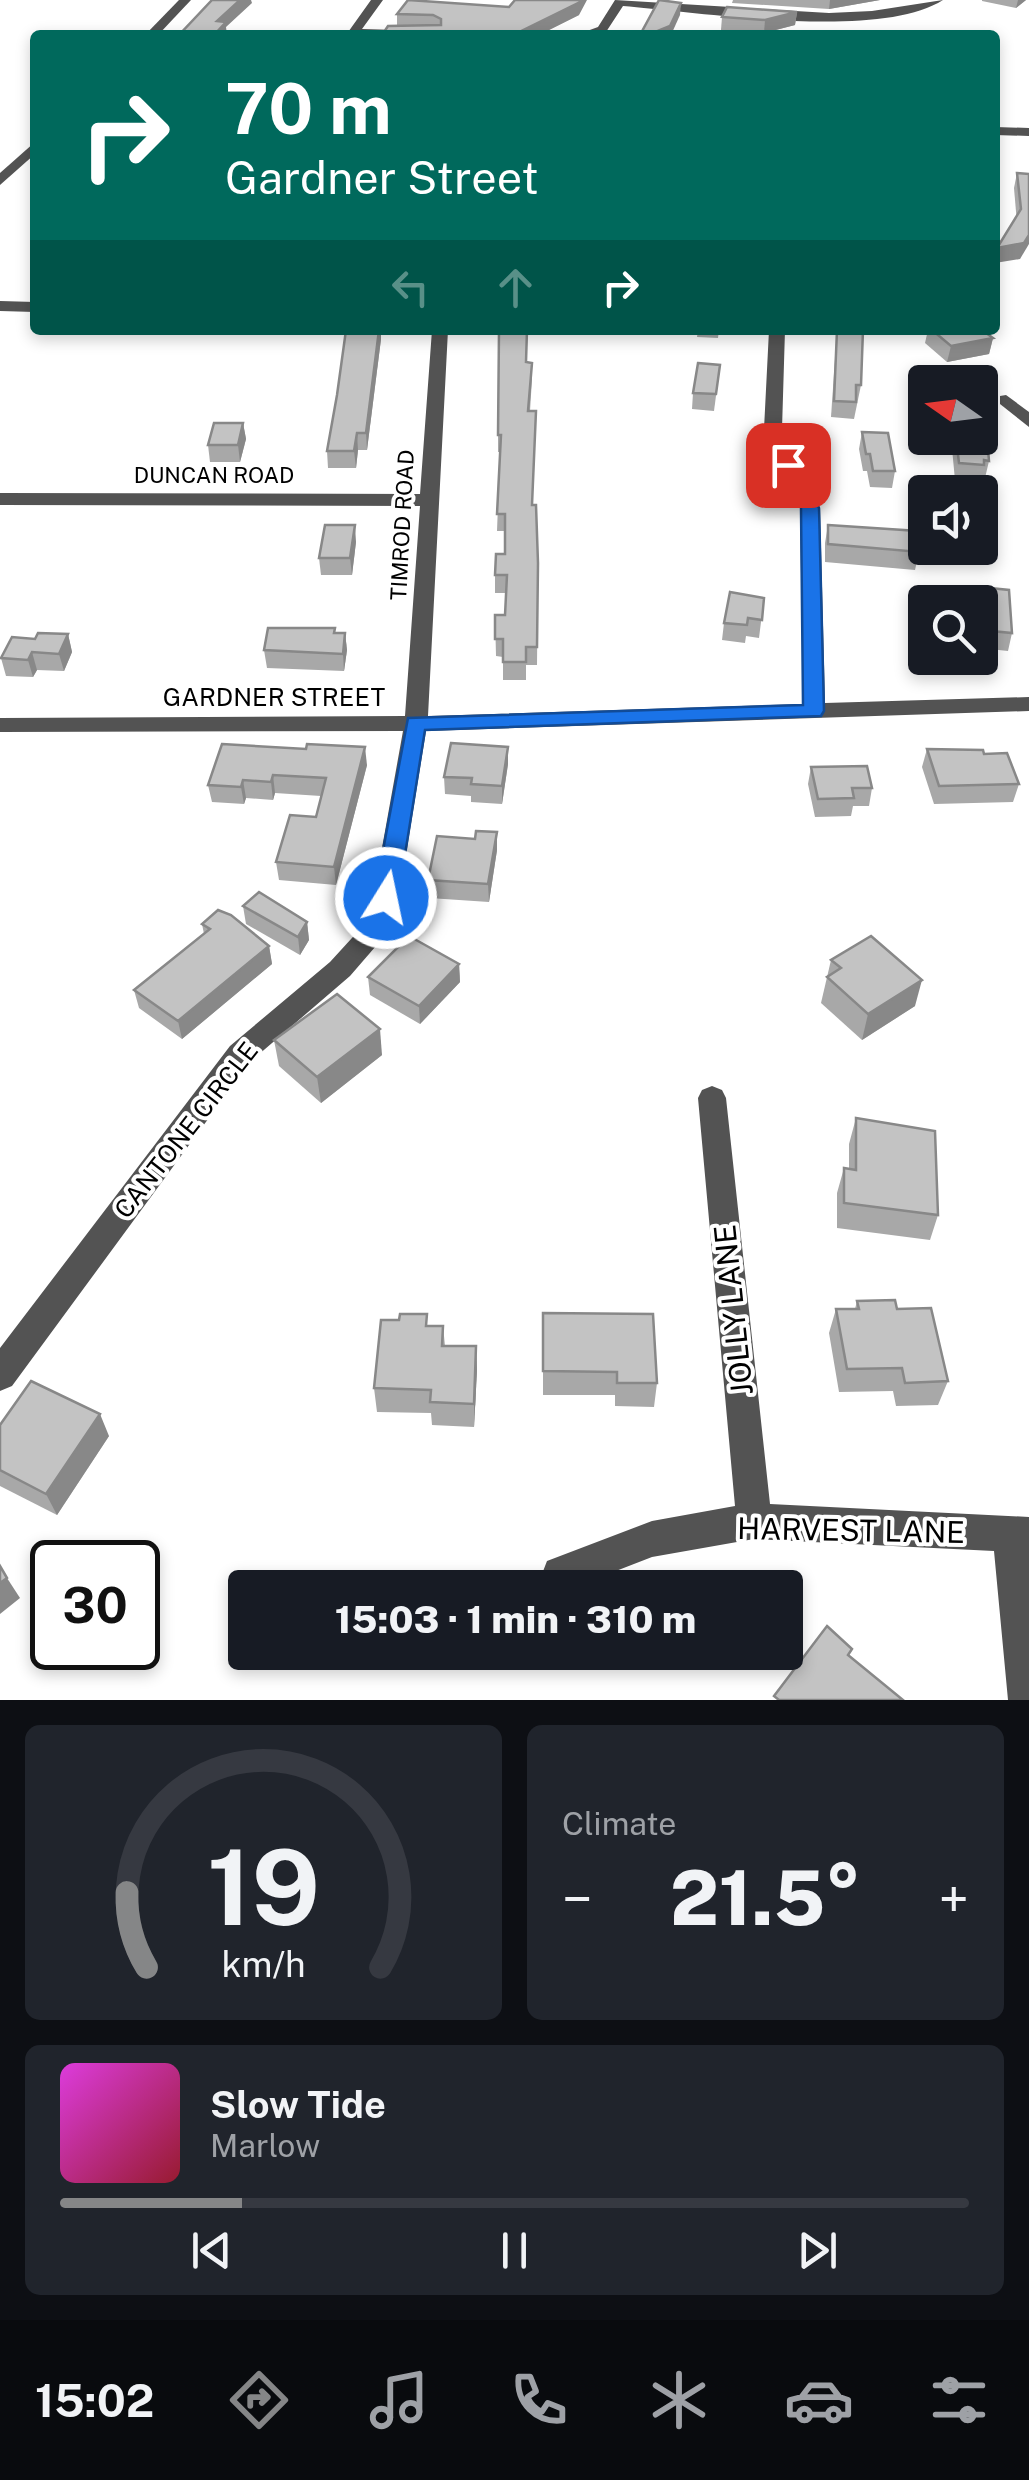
<!DOCTYPE html>
<meta charset="utf-8">
<style>
:root{--surface:#171b24;--page:#20242c;--text:#f1f3f6;--muted:#9ea1a6;--line:#363941;--accent:#858687}
body{margin:0;font-family:"Public Sans",sans-serif;background:var(--page);color:var(--text);height:100vh;display:flex;flex-direction:column;font-size:38px;white-space:nowrap}
*{box-sizing:border-box;margin:0}
p{font-size:32px;color:var(--muted)}
.icon{flex:none;width:55px;height:55px;fill:none;stroke:currentColor;stroke-width:2;stroke-linecap:round;stroke-linejoin:round}
.map{position:relative;height:1700px;overflow:hidden}
.sheet{display:flex;flex-direction:column;gap:25px;padding:25px;background:#0d0f14;flex:1}
.sheet>*{flex:none}
.banner{position:absolute;left:30px;top:30px;width:970px;height:305px;border-radius:10px;box-shadow:0 5px 15px #0003;background:#00695c;color:#fff;overflow:hidden}
.needle{width:65px;rotate:284deg}
.controls{position:absolute;left:908px;top:365px;display:grid;gap:20px}
.controls a{display:grid;place-items:center;width:90px;height:90px;border-radius:10px;background:var(--surface);box-shadow:0 5px 15px #0003;font-size:50px}
.speed{position:absolute;left:30px;top:1540px;display:flex;gap:20px;font-size:50px;font-weight:700;text-align:center}
.speed>*{display:grid;place-content:center;width:130px;height:130px;border-radius:50%;background:var(--surface);box-shadow:0 5px 15px #0003;line-height:1}
.speed .limit{border:5px solid #111;border-radius:15px;background:#fff;color:#111}
.pin{position:absolute;display:grid;place-items:center;width:85px;height:85px;color:#fff;margin:-42px;border-radius:20px;box-shadow:0 5px 15px #0006}
.me{position:absolute;width:110px;margin:-55px;rotate:10deg;stroke-linejoin:round;filter:drop-shadow(0 0 8px #0008)}
.turn{display:flex;align-items:center;gap:35px;height:210px;padding:0 30px;font-size:45px}
.turn .icon{width:130px;height:130px;stroke-width:2.5}
.turn b{display:block;font-size:70px;line-height:85px}
.lanes{display:flex;align-items:center;height:95px;padding:0 30px;background:#0003;justify-content:center;gap:50px;direction:ltr}
.lanes .off{opacity:.35}
.big{font-size:75px;font-weight:800;line-height:1.1}
.sheet .card{flex:1;display:flex;flex-direction:column;justify-content:center;gap:15px;min-width:0;padding:0 35px;border-radius:15px;background:var(--page)}
.sheet .dial{align-items:center;gap:0}
.dial svg{height:260px;overflow:visible;fill:none;stroke:var(--line);stroke-width:7;stroke-linecap:round;text-anchor:middle}
.dial text{fill:var(--text);stroke:none}
.song{display:flex;align-items:center;gap:30px}
.cover{width:120px;height:120px;border-radius:15px;background:linear-gradient(135deg,hsl(300 70% 55%),hsl(350 70% 35%))}
.played{height:10px;border-radius:5px;background:linear-gradient(90deg,var(--accent) 20%,var(--line) 20%)}
.keys{display:flex;justify-content:space-around;direction:ltr}
.heat{display:flex;justify-content:space-between;align-items:center;font-size:55px;direction:ltr}
.sheet .tiles{flex:1;display:grid;gap:25px;grid-template-columns:1fr 1fr}
.card:last-child{grid-column:span 2}
.trip{position:absolute;left:228px;top:1570px;width:575px;height:100px;border-radius:10px;background:var(--surface);box-shadow:0 5px 15px #0003;font-weight:800;line-height:100px;text-align:center}
.dock{display:flex;height:160px;justify-content:space-around;align-items:center;background:#090b0e;color:var(--muted)}
.dock .icon{width:70px;height:70px}
.dock .selected{color:var(--accent)}
.dock b{font-size:45px;color:var(--text)}
.map>svg:first-child{display:block}
.lines{fill:none;stroke-linecap:round;stroke-linejoin:round}
.minor{fill:#535353;fill-rule:evenodd}
.wall{fill:#a8a8a8}
.shaded-wall{fill:#888}
.building{fill:#c3c3c3;stroke:#888;stroke-width:2.5}
.route{fill:#1a73e8;stroke:#114b97;stroke-width:2.5}
.labels{text-anchor:middle;dominant-baseline:central;stroke-width:8;stroke-linejoin:round;paint-order:stroke}
.far-street-label{font-size:22px;fill:#000;stroke:#fff}
.street-label{font-size:25px;fill:#000;stroke:#fff}
.near-street-label{font-size:30px;fill:#000;stroke:#fff}
</style>
<div class="map">
<svg width="1029" height="1700" viewBox="0 0 1029 1700">
<rect width="100%" height="100%" fill="#fff"/>
<g class="lines">
<g class="minor">
<path d="M179,0H191L158,35H145Z"/>
<path d="M371,0H383L362,29L433,31L439,35H346Z"/>
<path d="M615,0L829,13L872,11L943,0C879,41 700,12 623,6L606,32L576,35L598,27Z"/>
<path d="M995,127L1029,128V136L995,135Z"/>
<path d="M35,142V154L0,185V173Z"/>
<path d="M0,301L35,302V312L0,311Z"/>
<path d="M432,330H448L428,716L803,704L800,508L764,429L769,330H785L782,429L820,508L825,703L1029,697V711L426,731L399,898L382,939L350,976L250,1062L12,1386L0,1391V1348L230,1046L330,962L362,927L373,898L403,731L0,732V718L405,716L420,506L0,505V493L420,494Z"/>
<path d="M1006,395L1029,412V427L1000,404V396Z"/>
<path d="M712,1086L722,1090L726,1098L770,1504L1029,1517V1700H1008L994,1551L754,1539L652,1557L572,1588L547,1587L542,1574L547,1561L652,1521L735,1506L698,1098L702,1090Z"/>
</g>
</g>
<g class="wall">
<path d="M733,0H880L829,9L732,3Z"/>
<path d="M982,0H1026L1016,8L982,1Z"/>
<path d="M797,12L795,25L764,33L721,30L722,17Z"/>
<path d="M397,14L579,15L539,35H382L397,26Z"/>
<path d="M1017,173L1029,174L1020,259L1014,188Z"/>
<path d="M346,330H381V339L367,450H358L356,468H328L327,451L337,395Z"/>
<path d="M698,330H719L718,338L697,337Z"/>
<path d="M837,330L861,385L854,419L831,417Z"/>
<path d="M928,330H982L993,338L989,354L947,362L925,343Z"/>
<path d="M498,349L526,362L532,379L530,411L532,505L538,563L537,665H526V680H503V657L496,656L495,615H505L506,593H495V575L505,554V531H497L500,452H498Z"/>
<path d="M720,365L714,411L692,409L693,393Z"/>
<path d="M243,423L246,439L240,462H210L208,445Z"/>
<path d="M862,432L895,471L892,488L870,487L867,471H863L859,449Z"/>
<path d="M951,438H980L989,461L985,478L981,477L980,482L955,480Z"/>
<path d="M828,525L919,552L915,570L825,562V543Z"/>
<path d="M356,542L352,575H321L319,558Z"/>
<path d="M980,587L1012,633L1008,651L980,648V602H976Z"/>
<path d="M764,598L759,638L746,636L745,643L722,640L724,623Z"/>
<path d="M345,633L347,650L344,671L267,668L264,650Z"/>
<path d="M68,634L72,652L64,671L37,670L33,677L6,676L1,658L35,639Z"/>
<path d="M222,744L367,765L336,885L279,880L276,862L316,817L321,796L275,793L273,800L246,798L244,804L212,802L208,785Z"/>
<path d="M927,749L1019,784L1013,802L934,804L922,767Z"/>
<path d="M508,764L502,804L471,802V796L445,794L444,777Z"/>
<path d="M811,767L872,788L869,806H853L851,816L815,817L808,784Z"/>
<path d="M497,850L489,902L429,898L428,880Z"/>
<path d="M243,906L307,922L309,940L300,955L246,924Z"/>
<path d="M202,924L269,946L272,964L182,1039L139,1008L134,990L204,934Z"/>
<path d="M831,960L915,1006L862,1040L821,1003Z"/>
<path d="M459,964L460,982L420,1024L370,995L368,977Z"/>
<path d="M274,1040L382,1055L321,1103L279,1066Z"/>
<path d="M856,1118L938,1215L930,1240L837,1228V1193L844,1168L849,1169V1144Z"/>
<path d="M857,1301L897,1309L948,1381L938,1405L896,1406L893,1391L839,1392L829,1333L836,1309H855Z"/>
<path d="M428,1326H443L445,1346H476L477,1370L474,1427L432,1425L431,1413L377,1412L374,1388Z"/>
<path d="M543,1337L657,1383L654,1407L615,1406V1395H543Z"/>
<path d="M0,1425L109,1436L57,1515L0,1486Z"/>
</g>
<g class="shaded-wall">
<path d="M240,0H251L252,3L226,27L227,35H214L217,21Z"/>
<path d="M581,0H587L579,15L539,35H513Z"/>
<path d="M830,0H880L829,9Z"/>
<path d="M1018,0H1026L1016,8Z"/>
<path d="M681,3L680,15L671,35H648Z"/>
<path d="M797,12L795,25L764,33L765,20Z"/>
<path d="M1029,235V244L1020,259L995,263L997,248Z"/>
<path d="M379,330H381V339L367,450L366,433Z"/>
<path d="M993,338L989,354L947,362L951,346Z"/>
<path d="M243,423L246,439L240,462L238,445Z"/>
<path d="M357,433L358,450L356,468L354,451Z"/>
<path d="M355,525L356,542L352,575L350,558Z"/>
<path d="M345,633L347,650L344,671L343,654Z"/>
<path d="M68,634L72,652L64,671L59,654Z"/>
<path d="M32,652L37,670L33,677L28,660Z"/>
<path d="M365,747L367,765L336,885L334,867Z"/>
<path d="M508,747V764L502,804V786Z"/>
<path d="M273,775L275,793L273,800L271,782Z"/>
<path d="M243,780L246,798L244,804L241,787Z"/>
<path d="M497,832V850L489,902L488,884Z"/>
<path d="M307,922L309,940L300,955L298,937Z"/>
<path d="M269,946L272,964L182,1039L178,1021Z"/>
<path d="M459,964L460,982L420,1024L419,1006Z"/>
<path d="M922,980L915,1006L862,1040L868,1014Z"/>
<path d="M380,1029L382,1055L321,1103L317,1077Z"/>
<path d="M476,1346L477,1370L474,1427V1404Z"/>
<path d="M100,1414L109,1436L57,1515L46,1494Z"/>
<path d="M7,1578L20,1598L0,1614V1583Z"/>
</g>
<g class="building">
<path d="M212,0H240L217,21L226,22L214,35H179Z"/>
<path d="M408,0L509,7L515,0H581L580,2L513,35H382L388,26L441,25V19L433,15L397,14Z"/>
<path d="M659,0L681,3L670,26L648,35H640Z"/>
<path d="M727,7L797,12L765,20L722,17Z"/>
<path d="M1017,173L1029,174V235L1024,243L997,248L1021,209Z"/>
<path d="M346,330H379L366,433H357L354,451H327L337,395Z"/>
<path d="M499,330H527L526,362L532,363L528,411H536L532,505H536L538,563L537,647H526V662H503V639H495V615H505L507,575H495L496,554H505V514H497L501,435H498Z"/>
<path d="M837,330H863L861,385H856V402L834,401Z"/>
<path d="M932,330H982L993,338L951,346Z"/>
<path d="M698,363L720,365L716,394L693,393Z"/>
<path d="M214,423H243L238,445H208Z"/>
<path d="M862,432L888,433L895,471H873L870,454H866Z"/>
<path d="M980,435L987,436L989,461L984,460V465L959,463L956,438H980Z"/>
<path d="M325,525H355L350,558H319Z"/>
<path d="M828,525L918,531L919,552L828,544Z"/>
<path d="M980,587L1009,590L1012,633L982,630Z"/>
<path d="M730,592L764,598L762,620L748,618L747,625L724,623Z"/>
<path d="M268,628H335L334,633H345L343,654L264,650Z"/>
<path d="M38,633L68,634L59,654L32,652L28,660L1,658L12,637L35,639Z"/>
<path d="M451,743L508,747L502,786L471,784L472,778L444,777Z"/>
<path d="M222,744L306,749L307,744L365,747L334,867L276,862L290,815L316,817L326,778L273,775L271,782L243,780L241,787L208,785Z"/>
<path d="M927,749L983,750L984,754L1007,753L1019,784L939,786Z"/>
<path d="M867,766L872,788H852L854,798L818,799L811,767Z"/>
<path d="M476,831L497,832L488,884L428,880L437,836L475,839Z"/>
<path d="M259,892L307,922L298,937L243,906Z"/>
<path d="M218,910L231,915L269,946L178,1021L134,990L210,929L202,924Z"/>
<path d="M409,936L459,964L419,1006L368,977Z"/>
<path d="M871,936L922,980L868,1014L827,977L841,968L831,960Z"/>
<path d="M337,994L380,1029L317,1077L274,1040Z"/>
<path d="M856,1118L935,1131L938,1215L844,1203V1168L856,1170Z"/>
<path d="M895,1300L897,1309L931,1308L948,1381L905,1383L902,1368L847,1369L836,1309H859L857,1301Z"/>
<path d="M543,1313L653,1314L657,1383H617V1372L543,1371Z"/>
<path d="M400,1314H427L426,1326H443L442,1346H476L474,1404L430,1402L431,1390L374,1388L381,1320H399Z"/>
<path d="M31,1381L100,1414L46,1494L0,1470V1425Z"/>
<path d="M0,1566L7,1578L0,1583Z"/>
<path d="M827,1626L852,1649L848,1655L903,1700H779L774,1696Z"/>
</g>
<path class="route" d="M788,460L796,465L819,508L824,711L821,716L425,730L398,898L394,904H378L374,898L408,718L803,705L801,508L779,465Z"/>
<g class="labels">
<g class="far-street-label">
<text x="214" y="475">DUNCAN ROAD</text>
<text transform="translate(402 525) rotate(-87)">TIMROD ROAD</text>
</g>
<g class="street-label">
<text x="274" y="697">GARDNER STREET</text>
<text transform="translate(186 1130) rotate(-52)">CANTONE CIRCLE</text>
</g>
<g class="near-street-label">
<text transform="translate(733 1310) rotate(-96)">JOLLY LANE</text>
<text transform="translate(851 1530) rotate(1)">HARVEST LANE</text>
</g>
</g>
</svg>
<div class="controls">
<a><svg class="needle" viewBox="-14 -14 28 28"><path d="M0-13l5 13h-10z" fill="#e53935"/><path d="M0 13l5-13h-10z" fill="#9ea1a6"/></svg></a>
<a><svg class="icon" aria-label="sound" viewBox="0 0 24 24"><path d="M4 9h4l5-4v14l-5-4H4zM17 9q2 3 0 6"/></svg></a>
<a><svg class="icon" aria-label="search" viewBox="0 0 24 24"><circle cx="10" cy="10" r="6"/><path d="M15 15l6 6"/></svg></a>
</div>
<div class="speed"><div class="limit">30</div></div>
<div class="pin" style="left:788px;top:465px;background:#d93025"><svg class="icon" aria-label="arrive" viewBox="0 0 24 24"><path d="M6 21V4h12l-3 4 3 4H6"/></svg></div>
<svg class="me" style="left:386px;top:898px" viewBox="-20 -20 40 40"><circle r="17" fill="#1a73e8" stroke="#fff" stroke-width="3"/><path d="M0-11L8 9 0 5-8 9z" fill="#fff"/></svg>
<div class="trip">15:03 · 1 min · 310 m</div>
<div class="banner">
<div class="turn"><svg class="icon" aria-label="right" viewBox="0 0 24 24"><path d="M7 20v-9h11M14 6l5 5-5 5"/></svg><div><b>70 m</b>Gardner Street</div></div>
<div class="lanes"><svg class="icon off" aria-label="left" viewBox="0 0 24 24"><path d="M17 20v-9H6M10 6l-5 5 5 5"/></svg><svg class="icon off" aria-label="ahead" viewBox="0 0 24 24"><path d="M12 20V5M6 11l6-6 6 6"/></svg><svg class="icon" aria-label="right" viewBox="0 0 24 24"><path d="M7 20v-9h11M14 6l5 5-5 5"/></svg></div>
</div>
</div>
<section class="sheet">
<div class="tiles">
<div class="card dial"><svg viewBox="0 0 100 80">
<path d="M14 69A42 42 0 1 1 86 69"/>
<path d="M14 69A42 42 0 0 1 8 46" stroke="#858687"/>
<text x="50" y="56" font-size="32" font-weight="700">19</text>
<text x="50" y="72" font-size="11">km/h</text>
</svg></div>
<div class="card"><p>Climate</p>
<div class="heat"><a>−</a><b class="big">21.5°</b><a>+</a></div>
</div>
<div class="card">
<div class="song"><i class="cover"></i><div><b>Slow Tide</b><p>Marlow</p></div></div>
<div class="played"></div>
<div class="keys"><svg class="icon" aria-label="previous" viewBox="0 0 24 24"><path d="M18 5L8 12l10 7zM5 5v14"/></svg><svg class="icon" aria-label="pause" viewBox="0 0 24 24"><path d="M8 5v14M16 5v14"/></svg><svg class="icon" aria-label="next" viewBox="0 0 24 24"><path d="M6 5l10 7-10 7zM19 5v14"/></svg></div>
</div>
</div>
</section>
<nav class="dock">
<b>15:02</b>
<svg class="icon selected" aria-label="directions" viewBox="0 0 24 24"><path d="M12 3l9 9-9 9-9-9zM9 14v-3h6M13 9l2 2-2 2"/></svg>
<svg class="icon" aria-label="music" viewBox="0 0 24 24"><path d="M9 18V5l10-2v13"/><circle cx="6" cy="18" r="3"/><circle cx="16" cy="16" r="3"/></svg>
<svg class="icon" aria-label="phone" viewBox="0 0 24 24"><path d="M5 4h4l2 5-3 2q2 4 5 5l2-3 5 2v4C11 20 4 13 5 4z"/></svg>
<svg class="icon" aria-label="climate" viewBox="0 0 24 24"><path d="M12 3v18M4 7l16 10M4 17L20 7"/></svg>
<svg class="icon" aria-label="car" viewBox="0 0 24 24"><path d="M5 17H2v-5l4-1 3-4h7l3 4 3 1v5h-3M9 17h6M6 11h13"/><circle cx="7" cy="17" r="2"/><circle cx="17" cy="17" r="2"/></svg>
<svg class="icon" aria-label="filters" viewBox="0 0 24 24"><path d="M4 7h16M4 17h16"/><circle cx="9" cy="7" r="2"/><circle cx="15" cy="17" r="2"/></svg>
</nav>
